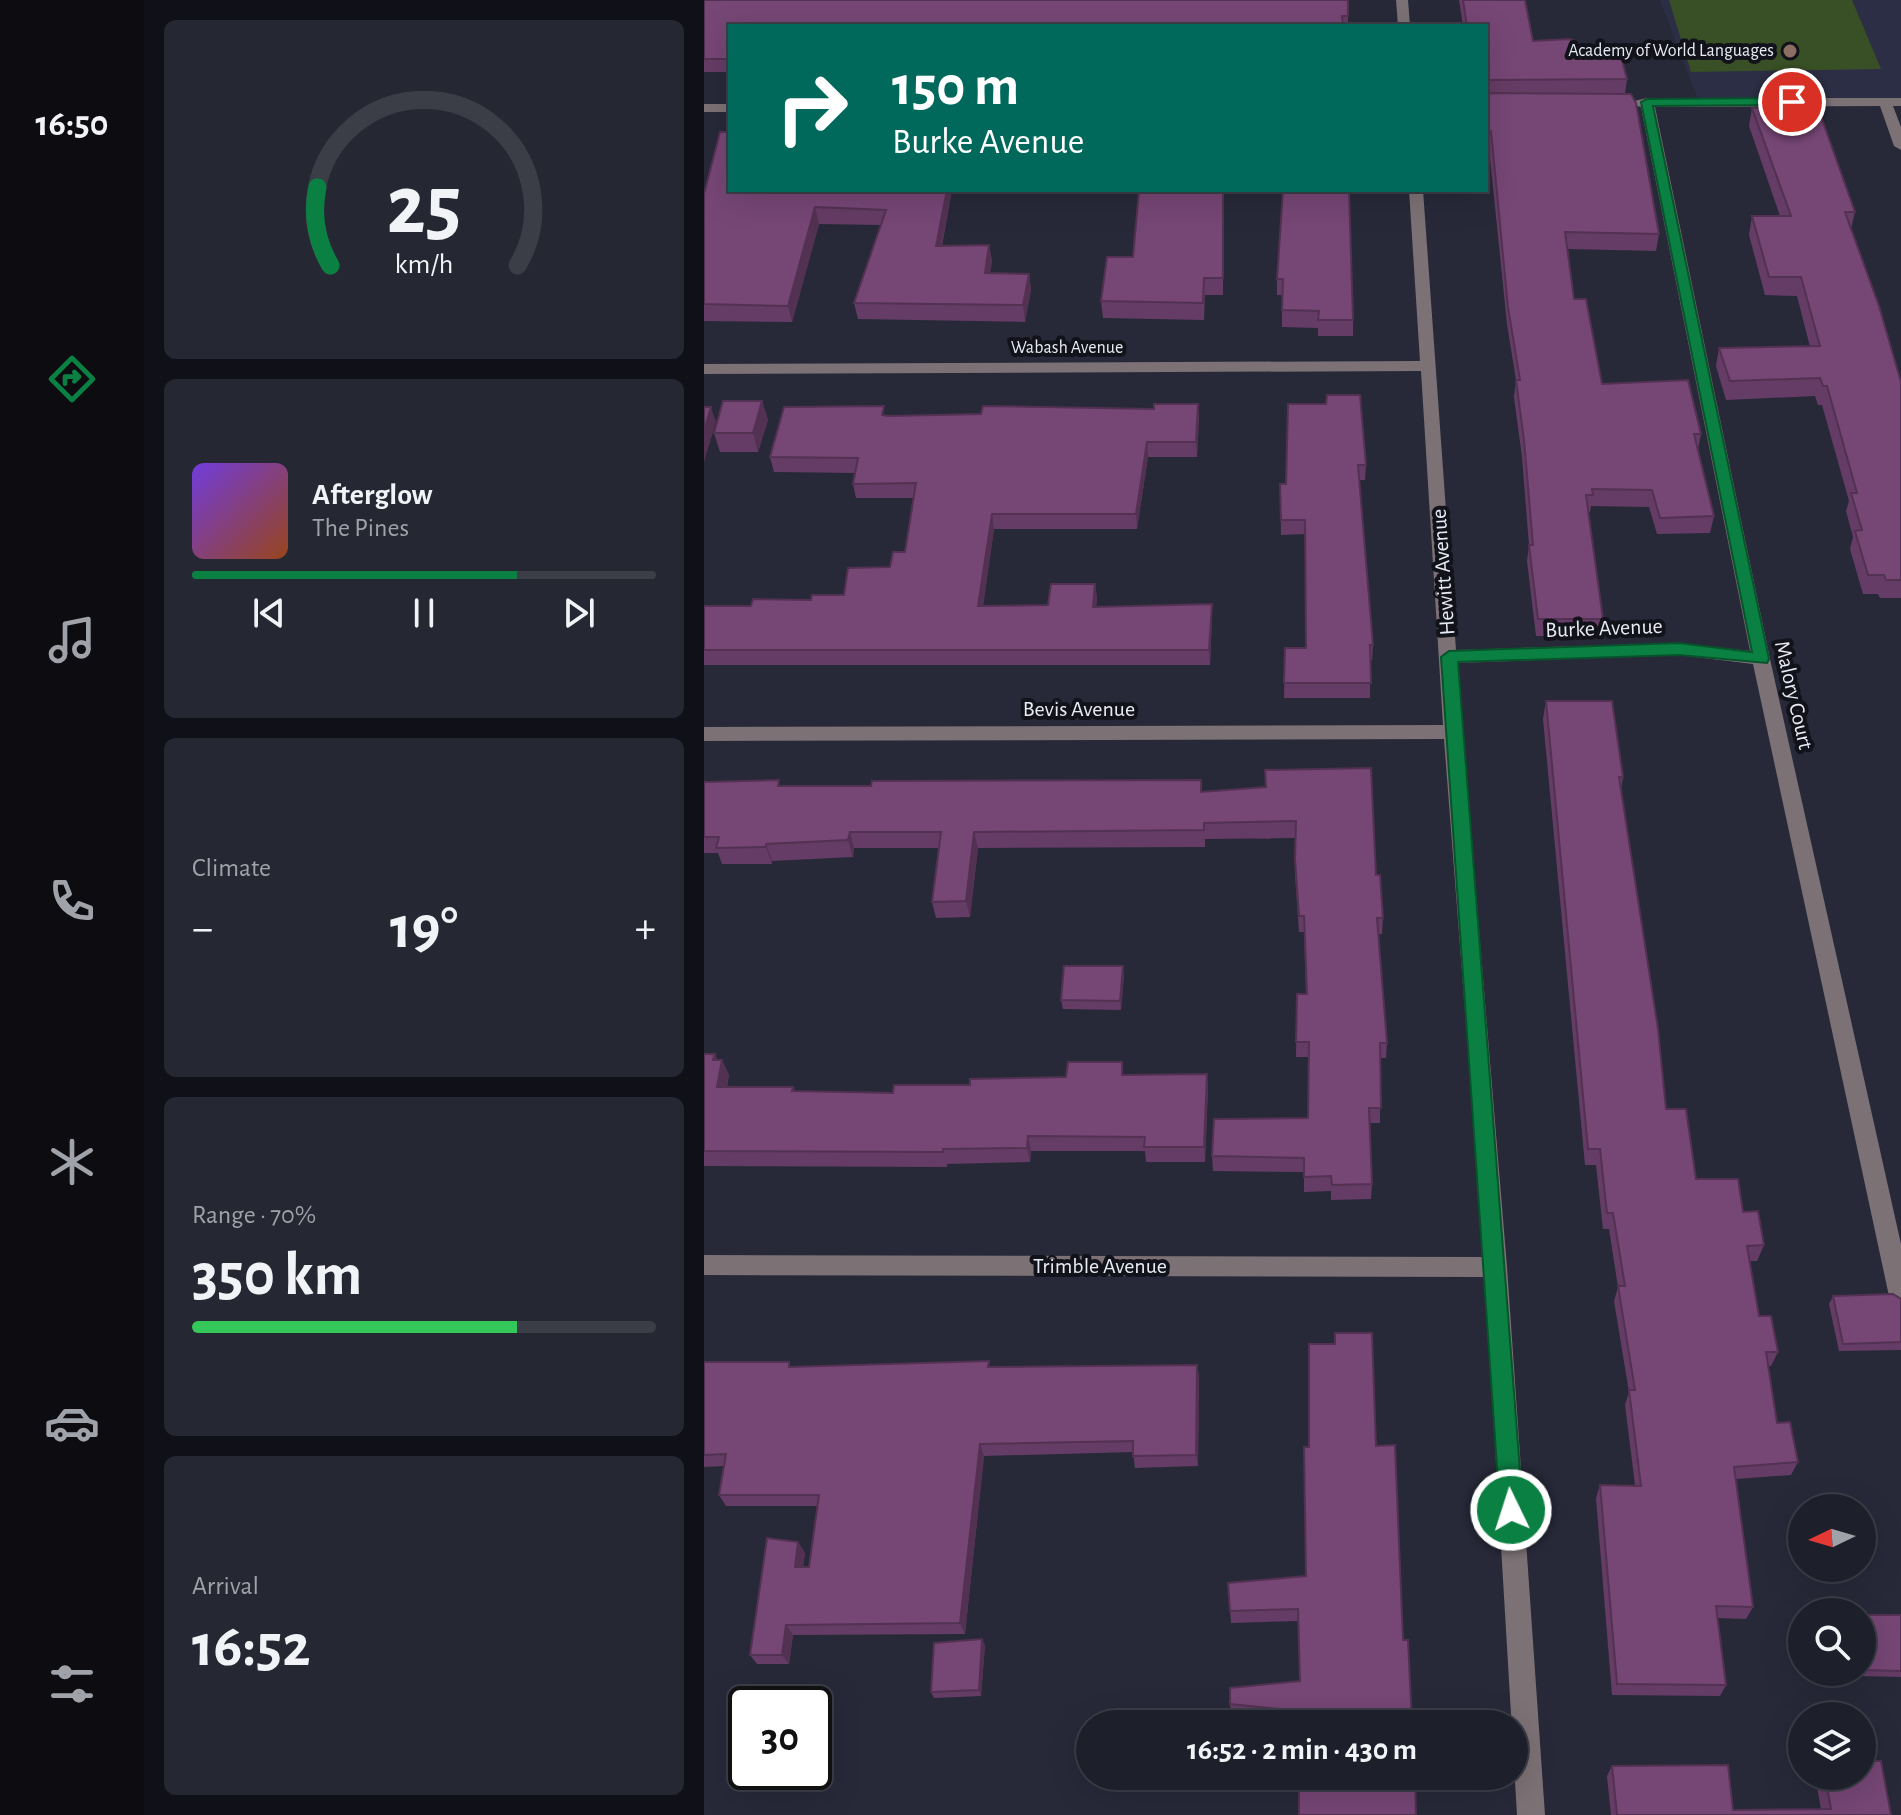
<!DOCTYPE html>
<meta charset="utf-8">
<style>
:root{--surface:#1d1f2b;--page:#252733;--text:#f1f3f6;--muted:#a0a2a9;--line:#3b3d47;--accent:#0b8043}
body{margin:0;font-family:"Alegreya Sans",sans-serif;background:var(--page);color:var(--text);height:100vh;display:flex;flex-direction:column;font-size:30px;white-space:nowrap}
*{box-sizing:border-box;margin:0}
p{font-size:26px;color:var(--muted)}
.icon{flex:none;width:44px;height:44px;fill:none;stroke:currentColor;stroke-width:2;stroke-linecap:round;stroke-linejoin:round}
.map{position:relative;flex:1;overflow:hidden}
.panel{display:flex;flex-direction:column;gap:20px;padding:20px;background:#101118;width:560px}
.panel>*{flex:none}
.hud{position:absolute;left:24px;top:24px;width:760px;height:168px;border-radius:0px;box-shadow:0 8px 32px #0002,0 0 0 2px var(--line);background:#00695c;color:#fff;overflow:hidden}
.needle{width:52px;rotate:265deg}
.fabs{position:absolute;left:1084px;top:1494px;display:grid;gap:16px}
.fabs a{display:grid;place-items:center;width:88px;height:88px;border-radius:50%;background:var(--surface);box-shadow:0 8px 32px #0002,0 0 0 2px var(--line);font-size:40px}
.speed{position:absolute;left:24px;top:1686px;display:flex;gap:16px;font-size:40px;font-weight:700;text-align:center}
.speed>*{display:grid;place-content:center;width:104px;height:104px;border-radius:50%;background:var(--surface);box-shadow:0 8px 32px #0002,0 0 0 2px var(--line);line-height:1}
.speed .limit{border:4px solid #111;border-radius:12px;background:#fff;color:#111}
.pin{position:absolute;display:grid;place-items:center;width:68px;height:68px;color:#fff;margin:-34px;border:4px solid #fff;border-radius:50%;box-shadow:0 2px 8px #0007}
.me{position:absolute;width:88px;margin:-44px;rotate:356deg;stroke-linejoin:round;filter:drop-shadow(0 0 6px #0008)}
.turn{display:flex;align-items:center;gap:28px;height:168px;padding:0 32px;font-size:36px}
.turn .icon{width:104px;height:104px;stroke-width:2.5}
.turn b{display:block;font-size:56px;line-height:68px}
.big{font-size:60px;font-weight:600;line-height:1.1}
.panel .widget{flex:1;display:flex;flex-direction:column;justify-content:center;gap:12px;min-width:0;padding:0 28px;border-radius:12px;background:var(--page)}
.panel .dial{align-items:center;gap:0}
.dial svg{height:208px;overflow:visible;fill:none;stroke:var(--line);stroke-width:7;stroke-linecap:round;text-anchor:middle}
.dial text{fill:var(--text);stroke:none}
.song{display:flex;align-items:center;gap:24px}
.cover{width:96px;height:96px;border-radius:12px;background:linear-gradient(135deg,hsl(260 70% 55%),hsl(20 70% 35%))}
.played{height:8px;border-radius:4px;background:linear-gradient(90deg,var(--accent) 70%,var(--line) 70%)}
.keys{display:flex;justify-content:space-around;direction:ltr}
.heat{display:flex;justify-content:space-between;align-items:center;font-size:44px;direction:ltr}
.charge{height:12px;border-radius:6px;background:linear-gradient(90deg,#34c759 70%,var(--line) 0)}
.trip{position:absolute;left:372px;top:1710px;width:452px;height:80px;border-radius:40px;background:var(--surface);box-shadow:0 8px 32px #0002,0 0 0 2px var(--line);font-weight:600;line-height:80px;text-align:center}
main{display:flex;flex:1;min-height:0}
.tab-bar{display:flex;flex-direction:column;width:144px;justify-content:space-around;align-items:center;background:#0c0c11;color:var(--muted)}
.tab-bar .icon{width:56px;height:56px}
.tab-bar .selected{color:var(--accent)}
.tab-bar b{font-size:36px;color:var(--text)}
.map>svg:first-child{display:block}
.built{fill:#2c2e45}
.green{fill:#394f25}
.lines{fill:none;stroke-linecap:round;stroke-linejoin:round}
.minor{fill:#7c7174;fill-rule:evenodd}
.wall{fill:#653c65}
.shaded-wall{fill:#533152}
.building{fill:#764675;stroke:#533152;stroke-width:2}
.route{fill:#0b8043;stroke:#07532c;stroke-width:2}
.education-dot{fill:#8d6e63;stroke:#11121a;stroke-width:3}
.labels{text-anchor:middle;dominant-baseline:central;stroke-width:8;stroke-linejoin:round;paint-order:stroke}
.far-poi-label{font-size:18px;fill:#e8eaf5;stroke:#11121a;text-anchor:end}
.far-street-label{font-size:18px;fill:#e8eaf5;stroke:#11121a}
.street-label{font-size:22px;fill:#e8eaf5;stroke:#11121a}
</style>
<main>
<nav class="tab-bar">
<b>16:50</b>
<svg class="icon selected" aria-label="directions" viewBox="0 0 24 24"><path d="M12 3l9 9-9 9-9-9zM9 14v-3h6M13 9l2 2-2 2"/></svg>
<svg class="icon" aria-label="music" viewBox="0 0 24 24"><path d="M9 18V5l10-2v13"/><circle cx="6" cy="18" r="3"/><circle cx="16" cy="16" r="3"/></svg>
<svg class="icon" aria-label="phone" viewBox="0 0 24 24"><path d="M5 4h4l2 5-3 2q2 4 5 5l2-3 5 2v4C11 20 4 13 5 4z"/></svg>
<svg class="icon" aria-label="climate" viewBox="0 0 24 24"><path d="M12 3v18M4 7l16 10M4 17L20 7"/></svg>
<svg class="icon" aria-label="car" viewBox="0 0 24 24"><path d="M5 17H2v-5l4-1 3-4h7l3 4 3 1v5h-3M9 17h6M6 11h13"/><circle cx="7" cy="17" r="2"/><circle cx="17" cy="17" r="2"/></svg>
<svg class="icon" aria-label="filters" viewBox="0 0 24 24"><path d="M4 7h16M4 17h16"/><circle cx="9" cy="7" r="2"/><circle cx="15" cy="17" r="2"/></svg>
</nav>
<section class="panel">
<div class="widget dial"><svg viewBox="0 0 100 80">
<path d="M14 69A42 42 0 1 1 86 69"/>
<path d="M14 69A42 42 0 0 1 9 39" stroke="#0b8043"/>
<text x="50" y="56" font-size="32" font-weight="700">25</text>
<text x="50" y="72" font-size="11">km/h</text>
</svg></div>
<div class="widget">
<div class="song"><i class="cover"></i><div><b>Afterglow</b><p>The Pines</p></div></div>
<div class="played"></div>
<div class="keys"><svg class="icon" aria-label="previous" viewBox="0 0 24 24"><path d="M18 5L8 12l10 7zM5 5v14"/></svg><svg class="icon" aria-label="pause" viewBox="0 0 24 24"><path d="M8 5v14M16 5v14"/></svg><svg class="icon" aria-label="next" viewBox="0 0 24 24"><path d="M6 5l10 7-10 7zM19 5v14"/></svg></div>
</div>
<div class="widget"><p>Climate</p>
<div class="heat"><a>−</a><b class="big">19°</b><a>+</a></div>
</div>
<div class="widget"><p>Range · 70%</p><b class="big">350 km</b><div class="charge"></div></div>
<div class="widget"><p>Arrival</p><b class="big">16:52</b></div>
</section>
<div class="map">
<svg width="1197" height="1815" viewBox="0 0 1197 1815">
<rect width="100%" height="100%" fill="#272939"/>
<path class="built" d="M956,0H1197V102H995Z"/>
<path class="green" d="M965,0H1148L1177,69L987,72Z"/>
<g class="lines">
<g class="minor">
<path d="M692,0H704L706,26H694Z"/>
<path d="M943,98H1197V106H1189L1197,127V150L1190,146L1176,106L951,107L1066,659L1197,1244V1307L1189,1303L1185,1296L1049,664L975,655L753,663L803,1267L841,1815H813L781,1277L0,1275V1255L780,1257L740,739L0,741V727L739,725L717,371L0,374V364L716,361L705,190H719L752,650L975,643L1046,651L937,107L922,103Z"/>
<rect x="0" y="104" width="26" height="8"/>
</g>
</g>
<g class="wall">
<path d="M0,0H644V26H26V72H0Z"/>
<path d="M755,0H821L829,41L873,56L923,79L921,94L955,234L952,251L864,249L870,299L898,384L997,434L994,449L1010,516L1006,533L953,534L945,507L887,506L886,512H884L899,619L896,636H832L823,561L825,545L818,457L810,397L812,380L803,324L785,148H782V26H759Z"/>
<path d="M1048,108L1151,212L1147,229L1197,382V598H1176L1174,594H1159L1146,549L1149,537L1142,511L1145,501L1118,405H1114L1111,396L1022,400L1012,366L1015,348L1106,347L1093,296L1061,295L1045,235L1048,216H1076L1045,126Z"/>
<path d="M26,190H248L238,246L285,245L288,261L286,273L325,274L327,290L321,322L154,319L150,303L177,225L115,224L88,322L0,321V194Z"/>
<path d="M519,190V295H501L500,320L399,318L397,301Z"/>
<path d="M579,190L649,320V336H614V328L578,327V295H573V279Z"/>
<path d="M58,401L64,420L54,452H16L10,433Z"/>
<path d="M494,404L495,418L493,457H444L433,529H290L279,606L344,605L391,584L393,599L392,607L508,619L506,665H0V606H47L140,595L186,567L201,552L209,498H152L149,484L151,473L70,472L66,457L182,416L450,409Z"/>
<path d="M584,404L662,465L661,480H655L669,645L668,660H666V698H580L581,648H602L601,534L577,535L576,484H582Z"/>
<path d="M842,701L919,777L917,789L962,1109L992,1179L1039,1212L1060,1245L1053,1261H1046L1055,1316L1074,1352L1067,1366H1064L1073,1423L1094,1462L1087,1475L1032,1479L1049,1607L1042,1619L1013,1618L1022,1685L1016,1696L908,1695L892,1498L896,1485H931L921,1405L925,1392L910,1301L914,1287L905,1229H899L892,1165H881L839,719Z"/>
<path d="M0,782L77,786L497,792L562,787L672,875L679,918L678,934H674L683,1043L682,1058H676V1123H665L668,1184L667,1199L627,1200V1191L600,1192V1172L509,1171L508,1156L604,1118L605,1057H592L593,994H602L600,932H595L591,875L592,838L501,839V847L274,848L266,917L232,918L228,902L235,848H150L149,857L68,861V864H18L14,853H0Z"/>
<path d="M420,975L417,1010L359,1009L357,1000Z"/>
<path d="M0,1054H11L13,1060H18L25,1075L23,1087H89L91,1091L189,1093L362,1077L420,1075L503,1074L504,1089L501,1162H442L441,1151H327L326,1162L243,1164V1167L0,1166Z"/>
<path d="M1129,1296L1197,1299V1350L1135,1351L1125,1304Z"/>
<path d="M668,1333L594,1722L527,1715L526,1704L596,1681L594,1621L527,1623L524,1583L602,1576L605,1447L631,1344Z"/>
<path d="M0,1362L88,1367H286L493,1365L495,1377L494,1466L431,1468L429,1452L280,1456L261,1634L89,1635L85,1664H53L46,1655L94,1542L101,1553L99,1567H105L113,1506H22L15,1495L20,1466L0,1467Z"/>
<path d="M1095,1615H1098V1654H1097L1091,1621Z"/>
<path d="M1158,1615H1197V1677L1111,1675V1672H1158Z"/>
<path d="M281,1645L277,1696L230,1698L227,1692Z"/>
<path d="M908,1766L1029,1810L1117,1809L1111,1776H1158L1187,1815H907L903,1776Z"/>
</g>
<g class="shaded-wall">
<path d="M243,190H248L234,262L232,246Z"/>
<path d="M111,207L115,224L88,322L84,306Z"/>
<path d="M285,245L288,261L284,290L281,273Z"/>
<path d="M325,274L327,290L321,322L319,305Z"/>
<path d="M58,401L64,420L54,452L49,433Z"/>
<path d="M494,404L495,418L493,457L492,442Z"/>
<path d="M7,407L12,422L0,462V431Z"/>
<path d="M443,442L444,457L433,529L432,514Z"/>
<path d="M288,514L290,529L277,621L274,606Z"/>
<path d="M391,584L393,599L390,621L389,607Z"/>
<path d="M508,604V619L506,665L505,650Z"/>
<path d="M146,832L150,848L149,857L144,840Z"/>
<path d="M270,832L274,848L266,917L262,901Z"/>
<path d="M62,844L68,861V864L62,847Z"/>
<path d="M419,966L420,975L417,1010L416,1001Z"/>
<path d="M11,1054L17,1068L18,1060L25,1075L19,1102L13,1087L9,1060Z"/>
<path d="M503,1074L504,1089L501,1162L500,1147Z"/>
<path d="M324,1136L327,1151L326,1162L323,1148Z"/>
<path d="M493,1365L495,1377L494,1466L492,1455Z"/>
<path d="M276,1444L280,1456L261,1634L256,1623Z"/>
<path d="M94,1542L101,1553L97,1578L91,1567Z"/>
<path d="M82,1625L89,1635L85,1664L78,1655Z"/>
<path d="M278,1639L281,1645L277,1696L275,1690Z"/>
</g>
<g class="building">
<path d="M0,0H644V16H638L639,26H26V59H0Z"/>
<path d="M759,0H821L829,41L865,39L871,41L873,56H917L923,79L783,80L782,88V26H763Z"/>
<path d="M782,93L927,94L932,103L955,234L861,232L870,299H882L898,384L984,380L997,434H990L1010,516L956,518L948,490L888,489L889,495H882L899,619H834L825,545H829L820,440L812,380H816L804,307L787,131H782Z"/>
<path d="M1048,108H1114L1151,212H1141L1175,306L1197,382V580H1182L1180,575H1164L1151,531L1158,530L1147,493H1153L1123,386H1119L1116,378L1026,381L1015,348L1116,346L1097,277H1065L1048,216H1087Z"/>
<path d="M16,132H26V190H243L232,246L285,245L281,273L325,274L319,305L150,303L182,210L111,207L84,306L0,304V194Z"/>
<path d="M435,190H519V278H500L499,303L397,301L403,257H429Z"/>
<path d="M579,190H645L649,320H614L615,311L578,310L579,279H573Z"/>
<path d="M623,395H656L662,465H654L669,645H666L667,683H580L581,648H602L601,520H577L576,484H582L584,404H622Z"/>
<path d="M19,401H58L49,433H10Z"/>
<path d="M450,404H494L492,442H443L432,514H288L274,606L344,605L347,584H391L389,607L508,604L505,650H0V606H47L49,599L107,600L108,595H140L144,568L186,567L189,552H201L212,483L149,484L154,458L66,457L80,407L180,406L178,415L184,416L277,414L279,406L450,409Z"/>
<path d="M0,407H7L0,431Z"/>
<path d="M842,701H908L919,777H915L954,1029L962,1109H982L992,1179H1034L1039,1212L1054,1211L1060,1245L1043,1246L1055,1316H1067L1074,1352H1062L1073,1423L1086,1422L1094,1462L1030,1467L1049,1607L1012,1606L1022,1685L913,1684L896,1485L937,1486L925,1390H931L914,1286H921L909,1213H903L896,1149H884Z"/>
<path d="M667,768L672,875H676L679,918H673L683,1043H676L677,1108H665L668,1184L628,1185L627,1176L600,1177V1158L508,1156L510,1119L604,1118L605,1042H592L593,994H603L600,916H595L591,859L592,821L500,823V830L270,832L262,901L228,902L237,832H146L144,840L62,844V847L12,848L15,837H0V782L75,780L74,786H167L168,781L497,780V792L562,787L561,770Z"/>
<path d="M360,966H419L416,1001L357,1000Z"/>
<path d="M0,1054H11L9,1060H18L13,1087H89L88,1091L189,1093L190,1085H266V1079L362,1077L364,1062H418V1075L503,1074L500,1147H440L441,1137L324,1136L323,1148L239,1149V1152L0,1151Z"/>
<path d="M1189,1294L1197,1299V1342L1139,1344L1129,1296Z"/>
<path d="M631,1333H668L672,1446L691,1445L699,1640H704L708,1724H594V1711L526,1704V1688L596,1681L594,1609L526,1611L524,1583L602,1576L600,1447H605V1344H631Z"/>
<path d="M285,1361L284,1367L493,1365L492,1455L429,1456V1441L276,1444L256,1623L82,1625L78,1655H46L63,1538L94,1542L91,1567H105L115,1495H15L22,1454L0,1455V1362H85V1367Z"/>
<path d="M1095,1615H1098V1632Z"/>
<path d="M1158,1615H1197V1671L1158,1670Z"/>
<path d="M278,1639L275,1690L227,1692L230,1643Z"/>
<path d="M1158,1761H1177L1187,1815H913L908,1766L1024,1765L1029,1810L1127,1809L1121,1776H1158Z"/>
<path d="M595,1776H711L712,1815H595Z"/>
</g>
<path class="route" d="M1088,98L1092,99V105L949,106L1065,659L1063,663L975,655L754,662L819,1510L815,1518L807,1522L799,1518L796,1510L737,657L745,651L975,643L1048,652L937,102L943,99Z"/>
<circle class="education-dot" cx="1086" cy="51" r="8"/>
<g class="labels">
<g class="far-poi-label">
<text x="1070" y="51">Academy of World Languages</text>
</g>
<g class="far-street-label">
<text x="363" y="348">Wabash Avenue</text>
</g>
<g class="street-label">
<text transform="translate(739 572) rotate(-94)">Hewitt Avenue</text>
<text transform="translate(900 628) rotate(-2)">Burke Avenue</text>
<text transform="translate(1090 695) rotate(77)">Malory Court</text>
<text x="375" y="709">Bevis Avenue</text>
<text x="396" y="1266">Trimble Avenue</text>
</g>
</g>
</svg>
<div class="fabs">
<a><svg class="needle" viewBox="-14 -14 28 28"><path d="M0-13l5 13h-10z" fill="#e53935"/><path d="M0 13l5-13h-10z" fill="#a0a2a9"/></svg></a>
<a><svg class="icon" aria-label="search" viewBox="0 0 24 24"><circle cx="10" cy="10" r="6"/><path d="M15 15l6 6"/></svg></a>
<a><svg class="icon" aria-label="layers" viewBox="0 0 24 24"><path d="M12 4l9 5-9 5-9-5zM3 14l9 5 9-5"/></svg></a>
</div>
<div class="speed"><div class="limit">30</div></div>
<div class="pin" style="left:1088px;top:102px;background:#d93025"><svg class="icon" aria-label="arrive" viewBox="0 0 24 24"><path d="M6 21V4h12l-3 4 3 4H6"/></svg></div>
<svg class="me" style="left:807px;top:1510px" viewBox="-20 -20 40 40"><circle r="17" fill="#0b8043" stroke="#fff" stroke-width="3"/><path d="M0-11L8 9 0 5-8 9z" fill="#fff"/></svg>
<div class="trip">16:52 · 2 min · 430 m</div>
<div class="hud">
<div class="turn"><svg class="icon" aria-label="right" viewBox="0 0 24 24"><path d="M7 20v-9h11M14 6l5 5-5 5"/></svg><div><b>150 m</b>Burke Avenue</div></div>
</div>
</div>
</main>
